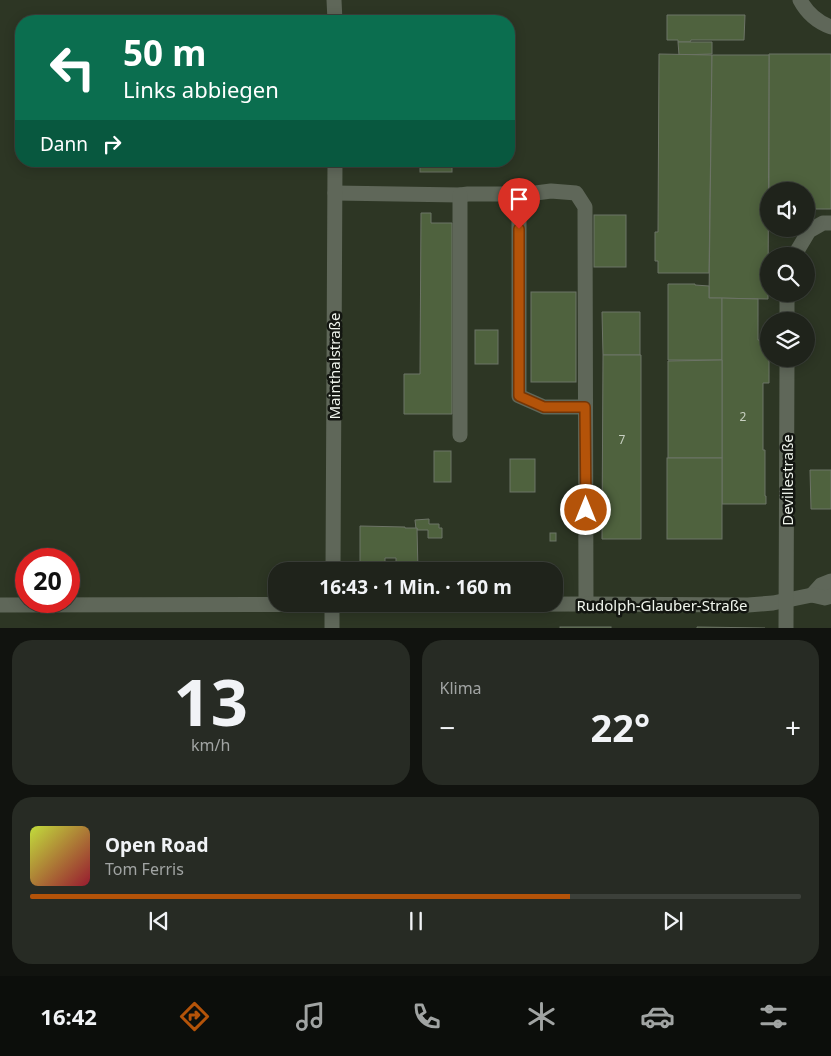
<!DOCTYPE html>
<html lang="de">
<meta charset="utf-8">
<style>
:root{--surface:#1f231b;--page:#272b24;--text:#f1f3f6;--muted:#a1a4a3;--line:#3c403a;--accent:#b45309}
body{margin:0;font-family:"Noto Sans",sans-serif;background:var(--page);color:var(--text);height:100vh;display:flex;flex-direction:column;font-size:19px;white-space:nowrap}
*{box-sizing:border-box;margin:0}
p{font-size:16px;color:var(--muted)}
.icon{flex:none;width:28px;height:28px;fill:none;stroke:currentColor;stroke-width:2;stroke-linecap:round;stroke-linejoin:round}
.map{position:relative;height:628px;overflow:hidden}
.side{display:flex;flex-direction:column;gap:12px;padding:12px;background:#11130f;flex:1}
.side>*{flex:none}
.top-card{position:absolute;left:15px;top:15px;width:500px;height:152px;border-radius:20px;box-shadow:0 2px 12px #0003,0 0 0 1px var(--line);background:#0b6e4f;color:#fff;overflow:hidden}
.fabs{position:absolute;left:760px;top:182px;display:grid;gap:10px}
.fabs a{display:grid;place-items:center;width:55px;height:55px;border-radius:50%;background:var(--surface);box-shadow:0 2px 12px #0003,0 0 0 1px var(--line);font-size:25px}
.speed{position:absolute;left:15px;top:548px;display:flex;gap:10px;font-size:25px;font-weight:700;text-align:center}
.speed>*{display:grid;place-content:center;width:65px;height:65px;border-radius:50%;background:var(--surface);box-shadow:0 2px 12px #0003,0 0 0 1px var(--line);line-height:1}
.speed .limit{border:8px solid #d22;background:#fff;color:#111}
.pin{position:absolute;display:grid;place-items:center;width:42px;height:42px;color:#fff;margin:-51px -21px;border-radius:50% 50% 50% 0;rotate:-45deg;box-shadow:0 0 5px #0007}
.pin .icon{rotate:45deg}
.me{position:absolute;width:55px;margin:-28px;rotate:0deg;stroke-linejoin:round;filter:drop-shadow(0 0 4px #0008)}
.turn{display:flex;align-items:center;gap:18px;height:105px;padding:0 25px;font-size:22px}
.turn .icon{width:65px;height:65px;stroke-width:2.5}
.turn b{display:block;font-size:35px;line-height:42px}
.then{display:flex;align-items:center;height:48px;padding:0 25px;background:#0003;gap:10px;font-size:19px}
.big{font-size:38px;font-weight:700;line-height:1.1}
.side .tile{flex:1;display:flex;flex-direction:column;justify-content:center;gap:8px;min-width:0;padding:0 18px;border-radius:20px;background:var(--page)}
.side .dial{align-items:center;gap:0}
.dial b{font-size:65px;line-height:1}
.song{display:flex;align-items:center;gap:15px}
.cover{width:60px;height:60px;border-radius:8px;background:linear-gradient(135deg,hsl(70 70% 55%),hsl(350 70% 35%))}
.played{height:5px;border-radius:2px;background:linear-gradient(90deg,var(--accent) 70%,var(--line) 70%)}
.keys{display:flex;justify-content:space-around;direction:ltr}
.heat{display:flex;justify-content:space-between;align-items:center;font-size:28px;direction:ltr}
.side .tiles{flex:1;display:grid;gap:12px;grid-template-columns:1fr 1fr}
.tile:last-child{grid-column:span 2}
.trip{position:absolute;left:268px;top:562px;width:295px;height:50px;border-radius:20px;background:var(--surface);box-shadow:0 2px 12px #0003,0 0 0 1px var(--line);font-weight:700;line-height:50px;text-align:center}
.tab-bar{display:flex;height:80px;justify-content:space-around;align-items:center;background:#0c0e0b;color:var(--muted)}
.tab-bar .icon{width:35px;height:35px}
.tab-bar .current{color:var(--accent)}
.tab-bar b{font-size:22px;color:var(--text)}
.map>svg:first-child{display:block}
.built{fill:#2d3624;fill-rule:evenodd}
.building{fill:#4f623e;stroke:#6d7467}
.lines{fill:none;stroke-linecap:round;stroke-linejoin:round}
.minor{stroke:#5f6759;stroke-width:15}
.route-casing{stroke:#753606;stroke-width:12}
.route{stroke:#b45309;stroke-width:9}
.labels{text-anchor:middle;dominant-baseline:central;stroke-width:5;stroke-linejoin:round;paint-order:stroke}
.number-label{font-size:12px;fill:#c8d0c1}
.street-label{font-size:15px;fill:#f0f5ed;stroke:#131611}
</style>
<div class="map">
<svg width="831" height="629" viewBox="0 0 831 629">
<rect width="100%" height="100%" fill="#292f24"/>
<path class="built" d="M0,0H831V628H0ZM21,21H509V161H21ZM769,191H806V229H769ZM769,256H806V294H769ZM769,321H806V359H769ZM26,559H69V601H26ZM276,571H554V604H276Z"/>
<g class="building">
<path d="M667,15H745L744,40H691L690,42H678V40H667Z"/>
<path d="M678,42H712V54L679,55Z"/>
<path d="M659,54L712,55L709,273H658V261H655V232H658Z"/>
<path d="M769,54H831V209H806V191H769V202Z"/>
<path d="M712,55H769L768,299L709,298Z"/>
<rect x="420" y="161" width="32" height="11"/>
<path d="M421,213H431V223H452V414H404V374H420Z"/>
<rect x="594" y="215" width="32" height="52"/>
<path d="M668,284H695V285L709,286V298H722V360H668Z"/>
<rect x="531" y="292" width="45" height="90"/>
<path d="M722,298L758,299V340H769V383H763V450H765V496H766V504H722Z"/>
<path d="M602,312H640V355H603Z"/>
<rect x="475" y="330" width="23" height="34"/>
<path d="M603,355H641V539H602Z"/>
<path d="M722,360V458H668V361Z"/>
<rect x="434" y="451" width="17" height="31"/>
<rect x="667" y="458" width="55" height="81"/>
<rect x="510" y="459" width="25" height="33"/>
<path d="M810,470H831V509H811Z"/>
<path d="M429,519V524H439V528H442V538H428V530H417V528L416,529L415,520Z"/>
<path d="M360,526L405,527V528H417L418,571H396V558H385V571H360Z"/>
<rect x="550" y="533" width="6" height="8"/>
<rect x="560" y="627" width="51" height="2"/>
<path d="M697,627L765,628V629H696L697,628Z"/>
</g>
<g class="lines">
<g class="minor">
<path d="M334,0L335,21"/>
<path d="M800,0C807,13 817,22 831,27"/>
<path d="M335,193L460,195L468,194H528"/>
<path d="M460,195V435"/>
<path d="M794,256L809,231L823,223H831"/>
<path d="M787,321V294"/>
<path d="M585,407H544L519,396V210L528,194L551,191L576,193L585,207L586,604"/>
<path d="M333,571L335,161"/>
<path d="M812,595L821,585L831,581"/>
<path d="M0,605L586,604L748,605L773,603L812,595L825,598L831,596"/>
<path d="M332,629V604"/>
<path d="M786,629L787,359"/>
</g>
</g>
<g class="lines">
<defs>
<path id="route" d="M519,229V396L544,407H585L586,510"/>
</defs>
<use href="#route" class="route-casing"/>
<use href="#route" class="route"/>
</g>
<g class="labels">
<g class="number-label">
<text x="743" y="416">2</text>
<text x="622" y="439">7</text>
</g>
<g class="street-label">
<text transform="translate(334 366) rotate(-90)">Mainthalstraße</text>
<text transform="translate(787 480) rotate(-90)">Devillestraße</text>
<text x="662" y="605">Rudolph-Glauber-Straße</text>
</g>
</g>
</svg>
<div class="fabs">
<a><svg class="icon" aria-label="sound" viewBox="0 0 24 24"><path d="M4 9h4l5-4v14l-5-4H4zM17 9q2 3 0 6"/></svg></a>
<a><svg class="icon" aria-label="search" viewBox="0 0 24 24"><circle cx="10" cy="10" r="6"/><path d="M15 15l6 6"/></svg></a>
<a><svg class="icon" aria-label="layers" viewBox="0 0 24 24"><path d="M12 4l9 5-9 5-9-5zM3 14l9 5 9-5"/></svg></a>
</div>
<div class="speed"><div class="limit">20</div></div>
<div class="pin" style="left:519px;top:229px;background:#d93025"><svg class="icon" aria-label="arrive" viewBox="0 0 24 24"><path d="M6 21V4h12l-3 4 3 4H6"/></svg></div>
<svg class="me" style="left:586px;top:510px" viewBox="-20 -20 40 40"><circle r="17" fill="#b45309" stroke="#fff" stroke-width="3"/><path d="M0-11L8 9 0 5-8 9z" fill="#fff"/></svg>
<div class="trip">16:43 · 1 Min. · 160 m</div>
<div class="top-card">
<div class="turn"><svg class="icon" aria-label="left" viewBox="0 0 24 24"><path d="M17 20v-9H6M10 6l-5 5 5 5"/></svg><div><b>50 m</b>Links abbiegen</div></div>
<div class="then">Dann<svg class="icon" aria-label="right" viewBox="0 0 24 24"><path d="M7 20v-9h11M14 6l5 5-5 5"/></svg></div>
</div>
</div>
<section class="side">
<div class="tiles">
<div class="tile dial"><b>13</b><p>km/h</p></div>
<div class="tile"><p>Klima</p>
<div class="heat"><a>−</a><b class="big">22°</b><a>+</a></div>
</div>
<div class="tile">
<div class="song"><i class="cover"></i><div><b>Open Road</b><p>Tom Ferris</p></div></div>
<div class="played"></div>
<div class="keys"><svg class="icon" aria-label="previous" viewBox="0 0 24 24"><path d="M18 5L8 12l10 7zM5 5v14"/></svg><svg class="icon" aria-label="pause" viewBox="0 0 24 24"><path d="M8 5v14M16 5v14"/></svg><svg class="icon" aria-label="next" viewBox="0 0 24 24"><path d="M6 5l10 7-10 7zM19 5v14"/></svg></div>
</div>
</div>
</section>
<nav class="tab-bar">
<b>16:42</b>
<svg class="icon current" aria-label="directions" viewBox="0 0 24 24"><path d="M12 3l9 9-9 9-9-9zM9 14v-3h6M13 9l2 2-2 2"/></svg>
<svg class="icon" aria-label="music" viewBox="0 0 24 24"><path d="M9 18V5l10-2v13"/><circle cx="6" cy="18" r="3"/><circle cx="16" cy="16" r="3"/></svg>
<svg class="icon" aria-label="phone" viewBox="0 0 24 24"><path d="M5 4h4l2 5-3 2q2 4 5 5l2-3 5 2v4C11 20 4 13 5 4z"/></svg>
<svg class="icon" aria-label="climate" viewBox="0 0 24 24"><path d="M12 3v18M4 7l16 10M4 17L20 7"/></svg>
<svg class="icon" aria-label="car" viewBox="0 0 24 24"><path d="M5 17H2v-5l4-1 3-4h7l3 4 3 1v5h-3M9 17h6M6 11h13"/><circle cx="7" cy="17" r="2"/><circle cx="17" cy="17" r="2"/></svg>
<svg class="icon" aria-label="filters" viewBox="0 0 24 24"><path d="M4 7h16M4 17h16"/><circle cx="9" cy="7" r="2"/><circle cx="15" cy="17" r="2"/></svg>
</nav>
